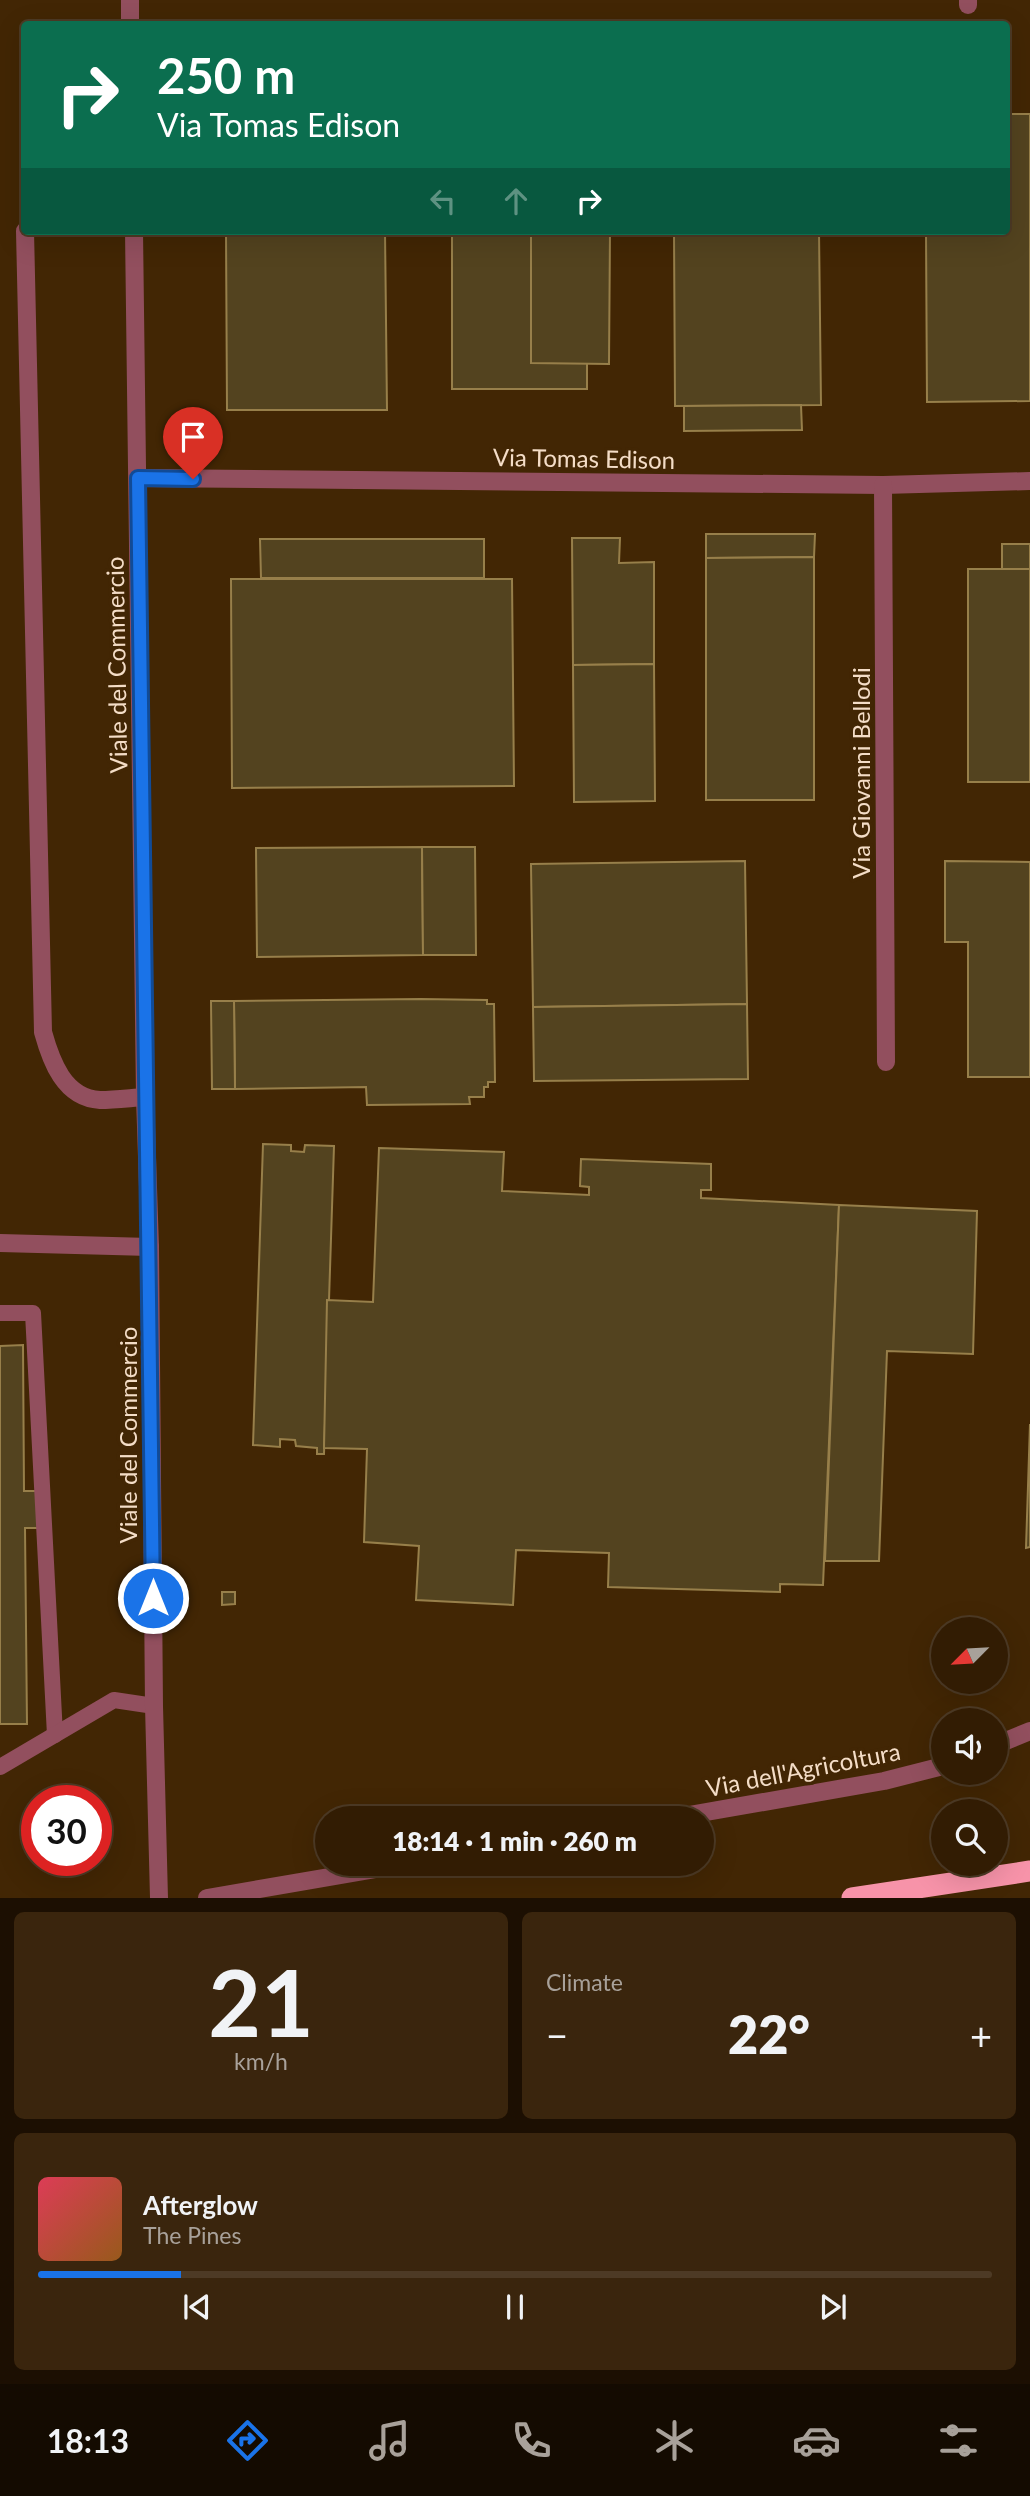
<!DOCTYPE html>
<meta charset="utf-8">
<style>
:root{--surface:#321c03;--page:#3a250d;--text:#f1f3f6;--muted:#a8a19a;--line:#4d3a25;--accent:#1a73e8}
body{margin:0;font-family:Lato,sans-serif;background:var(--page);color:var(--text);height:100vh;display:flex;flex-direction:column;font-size:26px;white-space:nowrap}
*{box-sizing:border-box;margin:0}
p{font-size:23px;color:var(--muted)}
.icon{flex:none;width:38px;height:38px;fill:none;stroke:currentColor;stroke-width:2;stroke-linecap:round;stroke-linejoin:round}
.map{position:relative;height:1898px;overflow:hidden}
.drawer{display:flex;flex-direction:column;gap:14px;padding:14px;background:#1c0f02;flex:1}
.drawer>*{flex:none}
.guide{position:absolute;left:21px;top:21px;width:989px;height:214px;border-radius:7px;box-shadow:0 7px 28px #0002,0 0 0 2px var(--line);background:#0b6e4f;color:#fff;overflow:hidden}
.needle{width:46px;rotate:246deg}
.controls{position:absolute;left:931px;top:1617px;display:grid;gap:14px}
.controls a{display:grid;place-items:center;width:77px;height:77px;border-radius:50%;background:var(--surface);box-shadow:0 7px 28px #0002,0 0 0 2px var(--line);font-size:35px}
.speed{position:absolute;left:21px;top:1785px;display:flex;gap:14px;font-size:35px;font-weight:700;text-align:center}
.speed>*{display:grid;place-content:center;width:91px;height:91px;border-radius:50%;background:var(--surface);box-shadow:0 7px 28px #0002,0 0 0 2px var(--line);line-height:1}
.speed .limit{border:10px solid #d22;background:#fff;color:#111}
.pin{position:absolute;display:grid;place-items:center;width:60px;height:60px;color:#fff;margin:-72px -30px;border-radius:50% 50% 50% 0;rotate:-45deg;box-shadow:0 0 7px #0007}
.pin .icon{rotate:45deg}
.me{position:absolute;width:77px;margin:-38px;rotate:0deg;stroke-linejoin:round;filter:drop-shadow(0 0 5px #0008)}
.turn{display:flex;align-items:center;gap:24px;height:147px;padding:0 21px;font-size:32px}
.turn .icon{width:91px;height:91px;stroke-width:2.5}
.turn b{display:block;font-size:49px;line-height:60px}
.lanes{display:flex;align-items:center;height:66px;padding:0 21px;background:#0003;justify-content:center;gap:35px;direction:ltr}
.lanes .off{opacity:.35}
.big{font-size:52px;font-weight:800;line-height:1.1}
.drawer .widget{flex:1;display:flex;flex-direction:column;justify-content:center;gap:10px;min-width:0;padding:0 24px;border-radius:10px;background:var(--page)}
.drawer .dial{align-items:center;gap:0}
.dial b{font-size:91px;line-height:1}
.song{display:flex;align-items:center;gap:21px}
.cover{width:84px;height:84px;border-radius:10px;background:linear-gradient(135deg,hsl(350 70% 55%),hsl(30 70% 35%))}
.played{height:7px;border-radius:4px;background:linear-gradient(90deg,var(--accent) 15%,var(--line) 15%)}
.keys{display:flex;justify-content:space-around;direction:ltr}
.heat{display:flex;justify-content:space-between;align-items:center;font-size:38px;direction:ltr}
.drawer .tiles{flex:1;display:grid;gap:14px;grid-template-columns:1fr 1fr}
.widget:last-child{grid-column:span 2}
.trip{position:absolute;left:315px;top:1806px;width:399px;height:70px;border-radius:35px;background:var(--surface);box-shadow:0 7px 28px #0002,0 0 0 2px var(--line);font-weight:800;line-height:70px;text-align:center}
.tabs{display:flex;height:112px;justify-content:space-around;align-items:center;background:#140b01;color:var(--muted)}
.tabs .icon{width:49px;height:49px}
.tabs .on{color:var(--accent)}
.tabs b{font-size:32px;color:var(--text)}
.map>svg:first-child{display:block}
.building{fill:#53431f;stroke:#977f4a;stroke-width:2}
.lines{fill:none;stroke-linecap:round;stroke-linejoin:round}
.lane{stroke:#924f5e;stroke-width:16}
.street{stroke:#924f5e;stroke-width:18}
.highway{stroke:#f793a9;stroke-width:21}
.route-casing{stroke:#114b97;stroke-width:18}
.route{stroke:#1a73e8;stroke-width:12}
.labels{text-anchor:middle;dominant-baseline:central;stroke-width:7;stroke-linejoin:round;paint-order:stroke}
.street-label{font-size:24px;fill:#f4ddc7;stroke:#422604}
</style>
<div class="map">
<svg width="1030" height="1898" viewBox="0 0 1030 1898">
<rect width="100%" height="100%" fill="#422604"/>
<g class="building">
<path d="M1006,114H1030V401L927,402L926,231H1006Z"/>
<path d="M226,231H385L387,410H227Z"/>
<path d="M452,231H531V363H587V389H452Z"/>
<path d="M531,231H610L609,364L531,363Z"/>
<path d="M674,231H819L821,405L675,406Z"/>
<path d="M801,405L802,430L684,431V406Z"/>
<path d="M706,534H815L814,557L706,558Z"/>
<path d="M572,538H620L619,563L654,562V664L573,665Z"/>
<path d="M260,539H484V578H261Z"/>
<rect x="1002" y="544" width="28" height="25"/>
<path d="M814,557V800H706V558Z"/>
<rect x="968" y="569" width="62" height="213"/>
<path d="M231,579H512L514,786L232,788Z"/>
<path d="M654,664L655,801L574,802L573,665Z"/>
<path d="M422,847L423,955L257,957L256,848Z"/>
<path d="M422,847H475L476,955H423Z"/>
<path d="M745,861L747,1004L533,1007L531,864Z"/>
<path d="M945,861L1030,862V1077H968V942H945Z"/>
<path d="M421,999L487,1000V1004H494L495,1082H488V1087H484V1097H469L470,1104L367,1105L366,1087L235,1089L234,1001Z"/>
<path d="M211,1001H234L235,1089H212Z"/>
<path d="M747,1004L748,1079L534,1081L533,1007Z"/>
<path d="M263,1144L291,1145V1151L304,1152L305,1145L334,1146L324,1454H317V1448L296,1446L295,1440L280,1439V1447L253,1445Z"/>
<path d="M379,1148L504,1152L502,1191L589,1195V1187L580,1186L581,1159L711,1164V1190H701V1198L839,1205L823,1585L780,1584V1592L608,1587L609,1553L516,1550L513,1605L416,1600L419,1546L364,1542L367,1449L324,1448L327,1300L373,1302Z"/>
<path d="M839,1205L977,1211L973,1354L887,1351L879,1561H825Z"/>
<path d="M23,1345L24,1491H41L42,1528H25L27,1724H0V1346Z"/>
<path d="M1030,1424V1547L1026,1548Z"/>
<path d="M222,1592H235V1604L222,1605Z"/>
</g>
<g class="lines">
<g class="lane">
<path d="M0,1313H33L55,1735"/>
<path d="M0,1767L114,1700L154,1706"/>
</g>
<g class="street">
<path d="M130,0V24"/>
<path d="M968,0V5"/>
<path d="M25,231L43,1032C51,1061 64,1098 100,1100C115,1100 130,1098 145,1097"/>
<path d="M134,231L145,1097L150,1247L154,1706L159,1898"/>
<path d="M138,478L883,485L1030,481"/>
<path d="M883,485L886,1062"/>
<path d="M0,1243L150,1247"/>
<path d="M996,1745L1030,1731"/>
<path d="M672,1818L884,1781L943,1766"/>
<path d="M207,1898L405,1864"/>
</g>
<path class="highway" d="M852,1898L1030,1871"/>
</g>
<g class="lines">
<defs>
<path id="route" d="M153,1598L138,478L193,479"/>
</defs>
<use href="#route" class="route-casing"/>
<use href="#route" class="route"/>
</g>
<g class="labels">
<g class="street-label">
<text transform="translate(584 458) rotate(1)">Via Tomas Edison</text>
<text transform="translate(116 665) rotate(-91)">Viale del Commercio</text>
<text transform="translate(860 773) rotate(-90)">Via Giovanni Bellodi</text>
<text transform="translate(127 1435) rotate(-90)">Viale del Commercio</text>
<text transform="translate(803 1769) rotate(-11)">Via dell'Agricoltura</text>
</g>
</g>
</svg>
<div class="controls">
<a><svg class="needle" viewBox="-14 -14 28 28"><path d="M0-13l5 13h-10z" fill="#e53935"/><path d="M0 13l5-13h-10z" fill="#a8a19a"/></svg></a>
<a><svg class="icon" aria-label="sound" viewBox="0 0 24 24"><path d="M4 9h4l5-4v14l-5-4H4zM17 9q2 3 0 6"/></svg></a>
<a><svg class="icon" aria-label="search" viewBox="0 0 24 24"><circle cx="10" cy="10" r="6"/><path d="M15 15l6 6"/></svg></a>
</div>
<div class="speed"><div class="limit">30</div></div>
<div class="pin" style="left:193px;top:479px;background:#d93025"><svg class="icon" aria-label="arrive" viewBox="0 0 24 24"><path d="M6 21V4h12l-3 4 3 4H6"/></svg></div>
<svg class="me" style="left:153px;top:1598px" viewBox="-20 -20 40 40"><circle r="17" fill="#1a73e8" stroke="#fff" stroke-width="3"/><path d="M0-11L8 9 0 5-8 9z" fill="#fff"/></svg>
<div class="trip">18:14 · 1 min · 260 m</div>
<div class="guide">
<div class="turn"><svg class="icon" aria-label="right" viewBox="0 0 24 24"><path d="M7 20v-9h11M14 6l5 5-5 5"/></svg><div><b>250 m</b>Via Tomas Edison</div></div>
<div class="lanes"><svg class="icon off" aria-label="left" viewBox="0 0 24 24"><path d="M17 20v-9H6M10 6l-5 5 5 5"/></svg><svg class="icon off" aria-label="ahead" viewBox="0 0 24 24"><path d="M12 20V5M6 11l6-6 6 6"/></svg><svg class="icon" aria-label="right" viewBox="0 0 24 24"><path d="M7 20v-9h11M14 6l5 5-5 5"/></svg></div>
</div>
</div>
<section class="drawer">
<div class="tiles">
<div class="widget dial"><b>21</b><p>km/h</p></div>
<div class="widget"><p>Climate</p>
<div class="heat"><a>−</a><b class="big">22°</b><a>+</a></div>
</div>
<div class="widget">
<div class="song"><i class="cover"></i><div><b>Afterglow</b><p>The Pines</p></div></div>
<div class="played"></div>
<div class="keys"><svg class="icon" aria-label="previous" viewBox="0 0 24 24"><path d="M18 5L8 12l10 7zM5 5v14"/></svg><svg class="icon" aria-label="pause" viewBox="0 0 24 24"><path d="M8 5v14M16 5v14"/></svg><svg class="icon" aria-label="next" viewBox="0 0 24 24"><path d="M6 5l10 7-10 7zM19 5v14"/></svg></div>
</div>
</div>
</section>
<nav class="tabs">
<b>18:13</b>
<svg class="icon on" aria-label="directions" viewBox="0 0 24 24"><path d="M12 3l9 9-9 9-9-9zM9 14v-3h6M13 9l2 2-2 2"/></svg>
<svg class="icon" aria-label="music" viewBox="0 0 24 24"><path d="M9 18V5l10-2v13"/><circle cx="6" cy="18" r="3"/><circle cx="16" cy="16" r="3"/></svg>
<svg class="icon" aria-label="phone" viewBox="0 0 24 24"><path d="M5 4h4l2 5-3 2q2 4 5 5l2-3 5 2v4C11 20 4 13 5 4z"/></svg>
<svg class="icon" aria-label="climate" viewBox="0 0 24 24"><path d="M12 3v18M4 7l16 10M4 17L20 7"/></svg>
<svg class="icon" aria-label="car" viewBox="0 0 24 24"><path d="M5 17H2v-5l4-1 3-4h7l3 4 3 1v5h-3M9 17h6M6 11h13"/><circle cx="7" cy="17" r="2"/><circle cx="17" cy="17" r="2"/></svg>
<svg class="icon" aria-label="filters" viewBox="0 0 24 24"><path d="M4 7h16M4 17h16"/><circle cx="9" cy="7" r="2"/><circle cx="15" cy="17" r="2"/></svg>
</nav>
